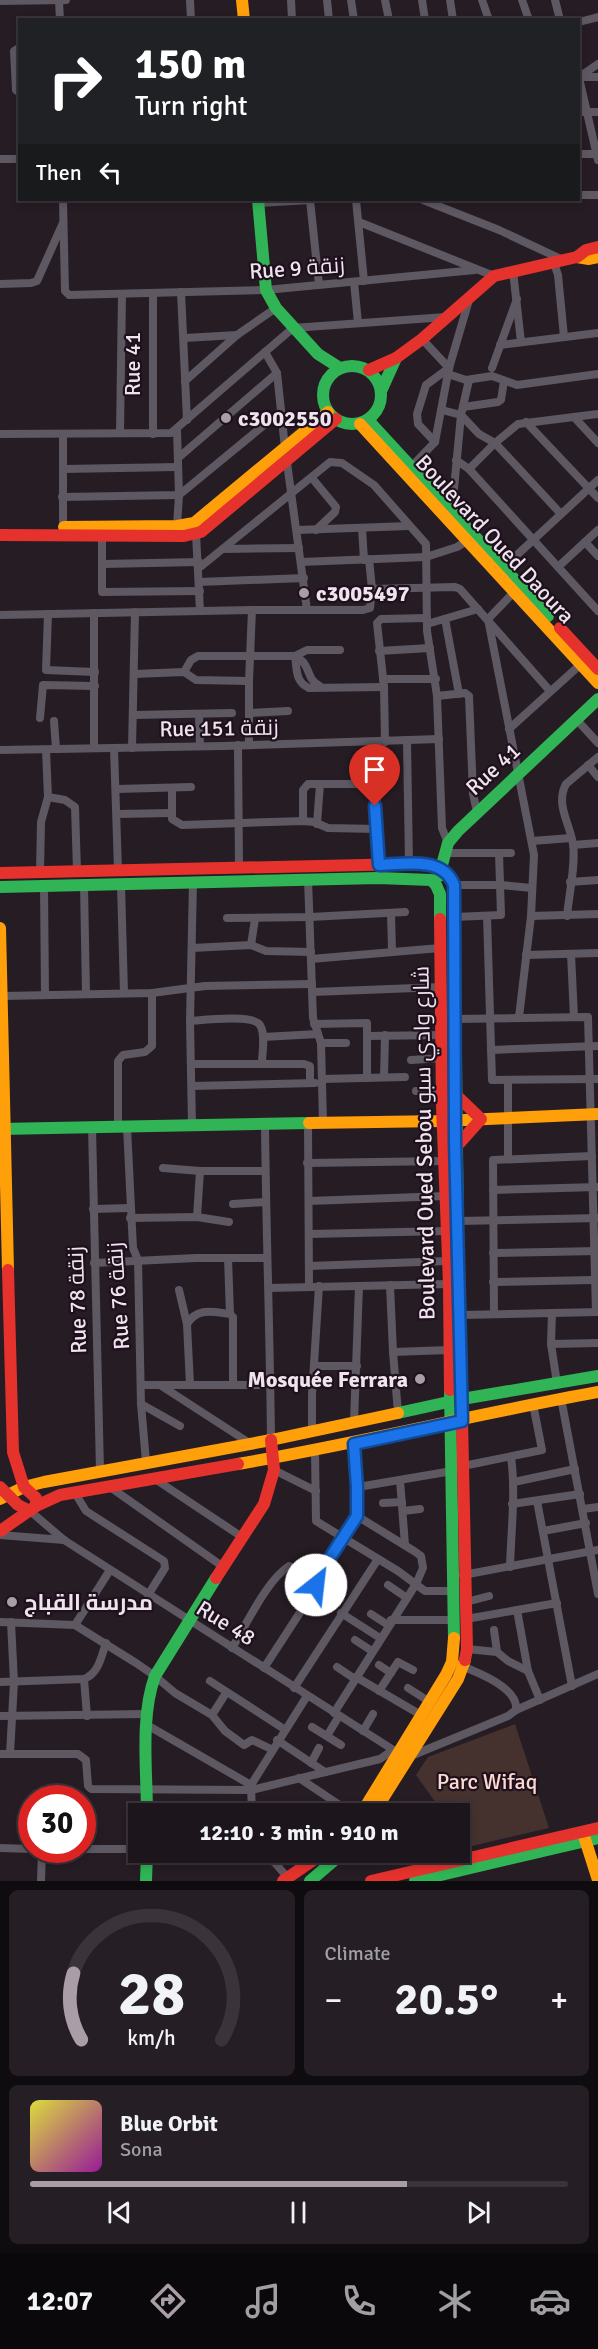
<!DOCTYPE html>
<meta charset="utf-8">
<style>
:root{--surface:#1c151b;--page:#251e24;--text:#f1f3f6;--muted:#a09fa3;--line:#3a343a;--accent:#a99ea7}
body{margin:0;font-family:Signika,Cairo,sans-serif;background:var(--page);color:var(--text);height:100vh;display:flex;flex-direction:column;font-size:22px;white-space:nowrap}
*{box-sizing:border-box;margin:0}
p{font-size:20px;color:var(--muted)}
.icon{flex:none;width:33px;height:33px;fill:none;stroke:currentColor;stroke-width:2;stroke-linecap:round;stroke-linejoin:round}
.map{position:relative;height:1881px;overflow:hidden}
.sheet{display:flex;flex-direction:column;gap:9px;padding:9px;background:#0f0c0f;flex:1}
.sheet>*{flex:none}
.top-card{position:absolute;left:18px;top:18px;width:562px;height:183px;border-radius:0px;box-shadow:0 3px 9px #0003,0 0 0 2px var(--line);background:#202124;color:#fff;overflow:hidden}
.speed{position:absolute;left:18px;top:1785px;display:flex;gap:12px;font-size:30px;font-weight:700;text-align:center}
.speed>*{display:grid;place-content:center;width:78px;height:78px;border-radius:50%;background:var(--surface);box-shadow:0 3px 9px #0003,0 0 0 2px var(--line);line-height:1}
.speed .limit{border:9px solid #d22;background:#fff;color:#111}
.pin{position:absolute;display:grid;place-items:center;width:51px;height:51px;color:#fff;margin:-62px -26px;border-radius:50% 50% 50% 0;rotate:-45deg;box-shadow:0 0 6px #0007}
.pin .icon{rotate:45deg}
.me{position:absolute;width:66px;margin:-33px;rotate:29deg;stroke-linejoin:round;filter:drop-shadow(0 0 4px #0008)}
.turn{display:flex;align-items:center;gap:21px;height:126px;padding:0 18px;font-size:27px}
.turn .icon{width:78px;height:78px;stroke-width:2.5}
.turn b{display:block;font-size:42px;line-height:51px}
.then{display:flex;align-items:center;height:57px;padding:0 18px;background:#0003;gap:12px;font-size:22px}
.big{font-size:45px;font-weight:800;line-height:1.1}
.sheet .card{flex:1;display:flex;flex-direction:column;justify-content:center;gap:9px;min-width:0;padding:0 21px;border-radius:9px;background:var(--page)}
.sheet .dial{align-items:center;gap:0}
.dial svg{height:156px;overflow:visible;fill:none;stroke:var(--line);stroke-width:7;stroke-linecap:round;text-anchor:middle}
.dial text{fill:var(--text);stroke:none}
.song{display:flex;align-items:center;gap:18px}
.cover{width:72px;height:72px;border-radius:9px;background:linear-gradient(135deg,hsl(60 70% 55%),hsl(300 70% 35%))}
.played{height:6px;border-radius:3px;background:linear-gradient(90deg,var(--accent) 70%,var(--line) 70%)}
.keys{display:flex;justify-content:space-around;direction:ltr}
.heat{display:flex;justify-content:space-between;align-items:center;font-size:33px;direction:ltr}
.sheet .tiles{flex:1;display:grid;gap:9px;grid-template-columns:1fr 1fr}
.card:last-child{grid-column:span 2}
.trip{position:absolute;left:128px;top:1803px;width:342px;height:60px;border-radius:0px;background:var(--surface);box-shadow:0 3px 9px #0003,0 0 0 2px var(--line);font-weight:800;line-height:60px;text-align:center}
.menu{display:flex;height:96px;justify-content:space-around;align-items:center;background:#0b080b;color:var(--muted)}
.menu .icon{width:42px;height:42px}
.menu .active{color:var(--accent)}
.menu b{font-size:27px;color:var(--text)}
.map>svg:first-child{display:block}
.green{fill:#45322e}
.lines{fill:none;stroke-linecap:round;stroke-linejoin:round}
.street{stroke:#5d5862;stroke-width:8}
.fast{stroke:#30b455;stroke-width:12}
.slow{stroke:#ff9f0a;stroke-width:12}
.jam{stroke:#e5322d;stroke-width:12}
.route-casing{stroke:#114b97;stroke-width:15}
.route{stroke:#1a73e8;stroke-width:10}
.poi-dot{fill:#a99ea7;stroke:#1f101d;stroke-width:2}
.labels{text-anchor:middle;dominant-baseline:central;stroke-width:4.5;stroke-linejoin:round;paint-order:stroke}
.street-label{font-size:22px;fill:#efe4ed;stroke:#1f101d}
.poi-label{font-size:22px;font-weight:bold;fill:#efe4ed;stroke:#1f101d;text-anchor:start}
.park-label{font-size:22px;fill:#fddacf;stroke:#1f101d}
</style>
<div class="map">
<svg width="598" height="1881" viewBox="0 0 598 1881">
<rect width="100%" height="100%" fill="#261c24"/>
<path class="green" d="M515,1724L549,1828L459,1849V1814L443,1813L416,1775L428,1757Z"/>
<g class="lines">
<g class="street">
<path d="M190,0L191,20"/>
<path d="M291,0L292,20"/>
<path d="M327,0L329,20"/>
<path d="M351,0L354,20"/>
<path d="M385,0L389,20"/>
<path d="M422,0L425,20"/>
<path d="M450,0L453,20"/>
<path d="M482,0L489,20"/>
<path d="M522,0L529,20"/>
<path d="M555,0L560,20"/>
<path d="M0,1L66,0"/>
<path d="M59,1L60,20"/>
<path d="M579,22L598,17"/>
<path d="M20,47L14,51L16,90L20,93"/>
<path d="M579,77L598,64"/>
<path d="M579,77H598"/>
<path d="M579,78L598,160"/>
<path d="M579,112H598"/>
<path d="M579,154H598"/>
<path d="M0,159H20"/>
<path d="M579,195H598"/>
<path d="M63,200L65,291L69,295L266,290L475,270"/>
<path d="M310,200L319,285"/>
<path d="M356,200L364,281"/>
<path d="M423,200L499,230L563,260"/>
<path d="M258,203L311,200"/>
<path d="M359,222L494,276"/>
<path d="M554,263L558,275L564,337"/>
<path d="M513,271L521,342"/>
<path d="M354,282L358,323"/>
<path d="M0,284L31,283L37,281L63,223"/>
<path d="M181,292L187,420"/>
<path d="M153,293V434"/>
<path d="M184,338L237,335"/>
<path d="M422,339L449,368"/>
<path d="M500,345L598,333"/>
<path d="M265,352L277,373L285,448L307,610"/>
<path d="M492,368L517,299"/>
<path d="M448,374L466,380L492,376L517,385L598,374"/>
<path d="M469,380L461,415L479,434L495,443L561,514"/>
<path d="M185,381L237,335L276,308"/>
<path d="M463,407L498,402L501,400L504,381"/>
<path d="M442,410L461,415L452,510"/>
<path d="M574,417L598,443"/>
<path d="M526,422L598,498"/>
<path d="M177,430L179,495L177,526"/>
<path d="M120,433L122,294"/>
<path d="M0,434L171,433L293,328L446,317"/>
<path d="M63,434V532"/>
<path d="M435,442L418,424L417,414L426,385L449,368"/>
<path d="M178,458L277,373"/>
<path d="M456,460L469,469L598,611"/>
<path d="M412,466L435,442L449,368L469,300"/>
<path d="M63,469L178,467"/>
<path d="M469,469L495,443L518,424L598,414"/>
<path d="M312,478L336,507L335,512L316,530"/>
<path d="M62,497L179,495L280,412"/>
<path d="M362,528L364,560"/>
<path d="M297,530L409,526"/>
<path d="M196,534L200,611"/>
<path d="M102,535V592L200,591"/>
<path d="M585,542L598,556"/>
<path d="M223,549L299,548"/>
<path d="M369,559L372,589L455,587L460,589L550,691"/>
<path d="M301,562L426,557L457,547L470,539"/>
<path d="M103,564L199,562"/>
<path d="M504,567L598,480"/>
<path d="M558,567L598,530"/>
<path d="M199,568L330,462L342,463L374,485L426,544L427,631L437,696L442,828L448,843"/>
<path d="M199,582L304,578"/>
<path d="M514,592L488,619L534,855L531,916L519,1017"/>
<path d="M48,614L46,670L95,672"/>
<path d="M0,615L252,610H363L370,608L372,589"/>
<path d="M445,619L459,694"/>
<path d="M427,624L478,609"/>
<path d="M379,651L430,648"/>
<path d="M295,656C297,669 295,682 309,688L384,687"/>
<path d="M295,656L307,650H340"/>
<path d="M184,672L191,660L198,656H295C312,664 305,679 320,686"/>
<path d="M134,674L184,672L196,680L249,681"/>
<path d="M383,679H436"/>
<path d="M437,696L465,693L469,696L473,794L477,812"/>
<path d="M249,713L288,711"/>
<path d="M133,715L232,713"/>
<path d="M199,715L200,746"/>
<path d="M40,718L43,685L95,686"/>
<path d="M576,719L598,743"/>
<path d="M54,721L56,749"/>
<path d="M509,729L581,664"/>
<path d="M407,740L409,864"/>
<path d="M374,742L379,865"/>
<path d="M385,742L384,687L377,623L381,619L427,618"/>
<path d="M238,745L239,868"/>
<path d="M249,745V681L252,610"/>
<path d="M94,748V613"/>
<path d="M114,748L118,870"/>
<path d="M132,748L135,612"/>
<path d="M0,750L224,746L439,739"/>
<path d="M588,765L598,777"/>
<path d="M172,788V819L182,825L303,821L314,822L328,828L377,829"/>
<path d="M117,789L191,787"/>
<path d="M48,797L65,800L75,807L77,871"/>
<path d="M118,814L172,813"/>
<path d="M303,821V790L308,784H374"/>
<path d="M317,824L320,784"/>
<path d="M532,841L571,838"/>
<path d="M573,845L598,843"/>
<path d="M445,853H511"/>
<path d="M40,872L41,822L48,797L46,750"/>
<path d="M308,879L313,1018L321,1043L323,1123"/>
<path d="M570,882L598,880"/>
<path d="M121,884L124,993"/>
<path d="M84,885L86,994"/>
<path d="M454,885H501L532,888"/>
<path d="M44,886L45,995"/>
<path d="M391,913L392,951"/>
<path d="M487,916L492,1080L598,1079"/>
<path d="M531,916L598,914"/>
<path d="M567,916C569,894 576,864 573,844C570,824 555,804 566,784L598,757"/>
<path d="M454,917L501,915L499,853"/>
<path d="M227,918L310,917L405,912"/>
<path d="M251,945L255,919"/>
<path d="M192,948L251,945L266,951L311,952"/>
<path d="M571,954L574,1017"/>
<path d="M526,955L598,953"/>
<path d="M311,959L440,948"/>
<path d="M313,992L441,987"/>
<path d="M3,996L152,993L205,986L312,984"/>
<path d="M454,1019L588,1017L596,1312"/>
<path d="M190,1021C204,1020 253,1014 260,1025C266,1035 262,1053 262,1063"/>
<path d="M314,1024L367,1023V1078"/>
<path d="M368,1036L442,1035"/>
<path d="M263,1037L318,1034"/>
<path d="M321,1043H346"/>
<path d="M491,1050L598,1046"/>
<path d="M411,1060L442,1058"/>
<path d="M192,1064H304L310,1066V1083"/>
<path d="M384,1077L385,1035"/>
<path d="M322,1079L405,1077"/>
<path d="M508,1080V1158"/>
<path d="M192,1086L315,1083"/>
<path d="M416,1091L442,1090"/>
<path d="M308,1123L309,1286"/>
<path d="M265,1124C266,1229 270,1334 271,1440"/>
<path d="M192,1125L190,1021L193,882"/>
<path d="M92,1127L100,1471"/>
<path d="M118,1127V1061L123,1055L145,1052L152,1046V993"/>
<path d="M127,1127L133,1248L138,1260L141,1404L146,1462"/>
<path d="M307,1163L444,1161"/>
<path d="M163,1168L200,1171H265"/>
<path d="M493,1190L598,1187"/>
<path d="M309,1201L446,1196"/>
<path d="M233,1204L265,1202"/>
<path d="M93,1209L130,1208"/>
<path d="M197,1217L200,1171"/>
<path d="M130,1218L197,1217L229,1222"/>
<path d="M458,1221L598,1218"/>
<path d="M309,1234L447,1231"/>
<path d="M493,1253L598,1251"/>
<path d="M228,1258L230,1314L233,1317V1385"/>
<path d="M94,1263L196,1258H266"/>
<path d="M309,1266L448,1261"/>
<path d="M493,1282L594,1280"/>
<path d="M390,1285L393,1352L398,1413"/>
<path d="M269,1288L449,1284"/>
<path d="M179,1290L187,1324L190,1385"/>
<path d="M552,1313L551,1344L557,1383"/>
<path d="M494,1314L493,1160L592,1156"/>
<path d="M460,1315L598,1312"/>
<path d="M187,1324C197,1307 213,1312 230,1314"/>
<path d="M551,1344L598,1343"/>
<path d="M393,1352L449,1350"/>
<path d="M314,1366H357"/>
<path d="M141,1385H271"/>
<path d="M160,1385L251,1444"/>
<path d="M561,1398L598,1594"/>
<path d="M141,1404L180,1426"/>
<path d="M354,1422L359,1286"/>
<path d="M312,1431V1395L319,1286"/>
<path d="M315,1451L316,1521L398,1571L425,1591H455"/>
<path d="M463,1466L542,1450L533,1404"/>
<path d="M274,1470L316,1491"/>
<path d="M155,1479L242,1537"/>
<path d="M400,1480L405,1545"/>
<path d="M514,1482L575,1469"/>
<path d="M110,1487L222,1566"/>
<path d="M358,1487L452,1471"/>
<path d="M75,1493L86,1511L164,1561L165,1568L148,1595"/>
<path d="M537,1501L572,1686"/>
<path d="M383,1503L402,1502"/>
<path d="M512,1504L580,1494"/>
<path d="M583,1509L598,1507"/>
<path d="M30,1511L64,1540L406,1758L508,1716L516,1710L598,1674"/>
<path d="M403,1511L420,1509"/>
<path d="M543,1531L586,1523"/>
<path d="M0,1535L64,1540"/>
<path d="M510,1567C511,1530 516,1493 511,1457"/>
<path d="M463,1575L598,1550"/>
<path d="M388,1585L407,1598"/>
<path d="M466,1602L489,1596"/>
<path d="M517,1610L528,1671L540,1700"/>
<path d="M341,1613L380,1638"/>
<path d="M371,1614L388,1625"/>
<path d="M466,1619L557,1603"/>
<path d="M391,1620H455"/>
<path d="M0,1622L75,1625L136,1663L155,1676L175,1693L212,1715L225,1731L244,1745L252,1740L271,1749"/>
<path d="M75,1625L110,1570"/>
<path d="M494,1630L497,1652"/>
<path d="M355,1640L372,1651"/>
<path d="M232,1648C247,1624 266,1581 289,1566L315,1581"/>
<path d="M467,1649L497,1652L508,1661L528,1671"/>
<path d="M379,1665L391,1673"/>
<path d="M459,1665C477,1672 519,1688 516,1710"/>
<path d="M337,1667L355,1679"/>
<path d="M264,1668L312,1594L315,1581L357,1516L358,1487L354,1444"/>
<path d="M356,1677L421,1715"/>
<path d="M84,1679L87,1716"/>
<path d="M210,1681L284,1729"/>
<path d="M0,1682L84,1679C99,1673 101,1657 106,1643"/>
<path d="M294,1688L378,1559"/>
<path d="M408,1688L430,1702"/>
<path d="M379,1691L398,1662L413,1670"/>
<path d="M334,1713L416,1584L423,1568L421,1556L414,1551L357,1516"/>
<path d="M212,1715L226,1693"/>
<path d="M0,1716L147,1714"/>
<path d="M147,1725L251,1785"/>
<path d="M312,1727L341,1745"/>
<path d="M363,1731L373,1714"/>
<path d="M327,1736L339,1716"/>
<path d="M277,1740L325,1772"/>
<path d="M0,1754H78L86,1760L88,1786L91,1789L251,1790L380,1759L393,1750"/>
<path d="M10,1754L14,1682L11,1622"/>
<path d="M311,1763L319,1748"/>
<path d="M299,1778L353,1814"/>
<path d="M252,1814L251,1785L307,1696"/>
<path d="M0,1848L32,1849"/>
<path d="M82,1849H138"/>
<path d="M258,1852L275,1863L288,1878"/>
<path d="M41,1881L42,1850"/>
</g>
<g class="fast">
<path d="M258,200L266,290L276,308L318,354L340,368"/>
<circle cx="352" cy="395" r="29"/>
<path d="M382,389L396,358"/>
<path d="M368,420L548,616"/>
<path d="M407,864C430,864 442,863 454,885L458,1235"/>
<path d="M439,876L448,843L458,831L598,699"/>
<path d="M0,887L378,878L431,880L436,885L440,894V919"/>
<path d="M0,1129L309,1123"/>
<path d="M450,1390L454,1638"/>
<path d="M398,1413L462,1399L598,1376"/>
<path d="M147,1814C147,1771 140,1717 155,1676L216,1578"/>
<path d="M146,1881L147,1852"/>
<path d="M310,1881L344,1852"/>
<path d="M415,1881L598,1838"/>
</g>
<g class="slow">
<path d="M242,0L244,20"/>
<path d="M577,257L589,259L598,257"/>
<path d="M360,424L598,683"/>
<path d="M64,527L177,526L194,523L328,412"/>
<path d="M0,928L8,1270"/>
<path d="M309,1123L443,1121L598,1114"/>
<path d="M238,1464C359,1443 477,1414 598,1392"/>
<path d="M0,1499L24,1487L44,1482L271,1440L398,1413"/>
<path d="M361,1814L446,1675L452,1662L454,1638"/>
<path d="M373,1814L458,1679L465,1660"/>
<path d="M583,1833L598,1880"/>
</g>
<g class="jam">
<path d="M369,370L396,358L422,339L494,276L577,257L586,250L598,247"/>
<path d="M0,535L184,536L201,532L336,419"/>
<path d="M560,628L598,669"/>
<path d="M0,873L407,864"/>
<path d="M440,919L442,1106L449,1284L450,1390"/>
<path d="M455,1094L481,1119L456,1147"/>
<path d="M458,1235L467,1649L465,1660"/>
<path d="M8,1270L13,1452L24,1487L36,1498V1506"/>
<path d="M0,1487L18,1505L30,1511"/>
<path d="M0,1531L36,1506L60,1495L238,1464"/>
<path d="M216,1578L264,1504L274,1470L271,1440"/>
<path d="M283,1881L325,1852"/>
<path d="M371,1881L598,1828"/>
</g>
</g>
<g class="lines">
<defs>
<path id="route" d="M316,1585L315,1581L357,1516V1487L354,1444L462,1421L455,1141L454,885C443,856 404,864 379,865L375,806"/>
</defs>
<use href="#route" class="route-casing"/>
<use href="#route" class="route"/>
</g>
<g class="poi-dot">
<circle cx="226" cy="418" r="6"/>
<circle cx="304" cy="593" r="6"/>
<circle cx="420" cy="1379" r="6"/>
<circle cx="12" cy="1602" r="6"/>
</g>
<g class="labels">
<g class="street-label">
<text transform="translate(297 268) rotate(-4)">Rue 9 زنقة</text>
<text transform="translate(132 364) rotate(-90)">Rue 41</text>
<text transform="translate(495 539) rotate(47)">Boulevard Oued Daoura</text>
<text transform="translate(219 728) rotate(-1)">Rue 151 زنقة</text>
<text transform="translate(493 769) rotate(-43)">Rue 41</text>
<text transform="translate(424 1143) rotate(-91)">Boulevard Oued Sebou شارع وادي سبو</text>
<text transform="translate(118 1296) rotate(-94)">Rue 76 زنقة</text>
<text transform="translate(77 1300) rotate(-92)">Rue 78 زنقة</text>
<text transform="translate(226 1623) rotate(32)">Rue 48</text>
</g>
<g class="poi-label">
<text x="238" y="418">c3002550</text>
<text x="316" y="593">c3005497</text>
<text x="408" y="1379" text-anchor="end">Mosquée Ferrara</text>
<text x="24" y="1602">مدرسة القباج</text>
</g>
<g class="park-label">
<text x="487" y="1781">Parc Wifaq</text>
</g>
</g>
</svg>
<div class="speed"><div class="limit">30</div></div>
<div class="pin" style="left:375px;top:806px;background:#d93025"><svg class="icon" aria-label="arrive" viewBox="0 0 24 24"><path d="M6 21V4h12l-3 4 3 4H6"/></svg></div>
<svg class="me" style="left:316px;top:1585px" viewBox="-20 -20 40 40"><circle r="19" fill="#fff"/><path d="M0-13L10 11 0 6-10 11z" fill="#1a73e8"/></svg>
<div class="trip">12:10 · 3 min · 910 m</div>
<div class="top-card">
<div class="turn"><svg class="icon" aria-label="right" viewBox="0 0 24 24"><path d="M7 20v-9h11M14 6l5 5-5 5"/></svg><div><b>150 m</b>Turn right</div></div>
<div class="then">Then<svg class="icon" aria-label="left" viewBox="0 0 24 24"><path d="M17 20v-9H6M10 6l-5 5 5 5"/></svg></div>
</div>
</div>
<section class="sheet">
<div class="tiles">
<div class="card dial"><svg viewBox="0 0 100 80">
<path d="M14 69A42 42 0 1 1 86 69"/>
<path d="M14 69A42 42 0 0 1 10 35" stroke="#a99ea7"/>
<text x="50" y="56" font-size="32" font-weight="700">28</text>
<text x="50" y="72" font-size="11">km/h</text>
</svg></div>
<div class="card"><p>Climate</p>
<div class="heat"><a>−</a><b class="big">20.5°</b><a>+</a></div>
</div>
<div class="card">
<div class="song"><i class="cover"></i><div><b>Blue Orbit</b><p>Sona</p></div></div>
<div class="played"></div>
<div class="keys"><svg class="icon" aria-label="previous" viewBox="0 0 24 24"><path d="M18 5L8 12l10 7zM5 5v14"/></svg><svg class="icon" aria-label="pause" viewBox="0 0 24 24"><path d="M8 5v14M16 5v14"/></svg><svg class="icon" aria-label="next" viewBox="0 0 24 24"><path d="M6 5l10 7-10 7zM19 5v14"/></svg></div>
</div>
</div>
</section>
<nav class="menu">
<b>12:07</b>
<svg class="icon active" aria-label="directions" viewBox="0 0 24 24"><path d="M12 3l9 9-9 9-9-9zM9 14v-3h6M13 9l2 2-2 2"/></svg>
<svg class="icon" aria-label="music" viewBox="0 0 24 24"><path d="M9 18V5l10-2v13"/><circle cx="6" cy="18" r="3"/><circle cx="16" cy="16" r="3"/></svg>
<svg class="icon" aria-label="phone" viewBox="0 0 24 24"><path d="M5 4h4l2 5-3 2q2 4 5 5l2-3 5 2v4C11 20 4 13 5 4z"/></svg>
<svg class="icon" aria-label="climate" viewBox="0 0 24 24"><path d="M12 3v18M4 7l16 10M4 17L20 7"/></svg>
<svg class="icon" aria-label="car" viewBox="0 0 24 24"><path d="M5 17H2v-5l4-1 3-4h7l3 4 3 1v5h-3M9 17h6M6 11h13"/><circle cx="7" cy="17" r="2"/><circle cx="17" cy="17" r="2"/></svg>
</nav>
